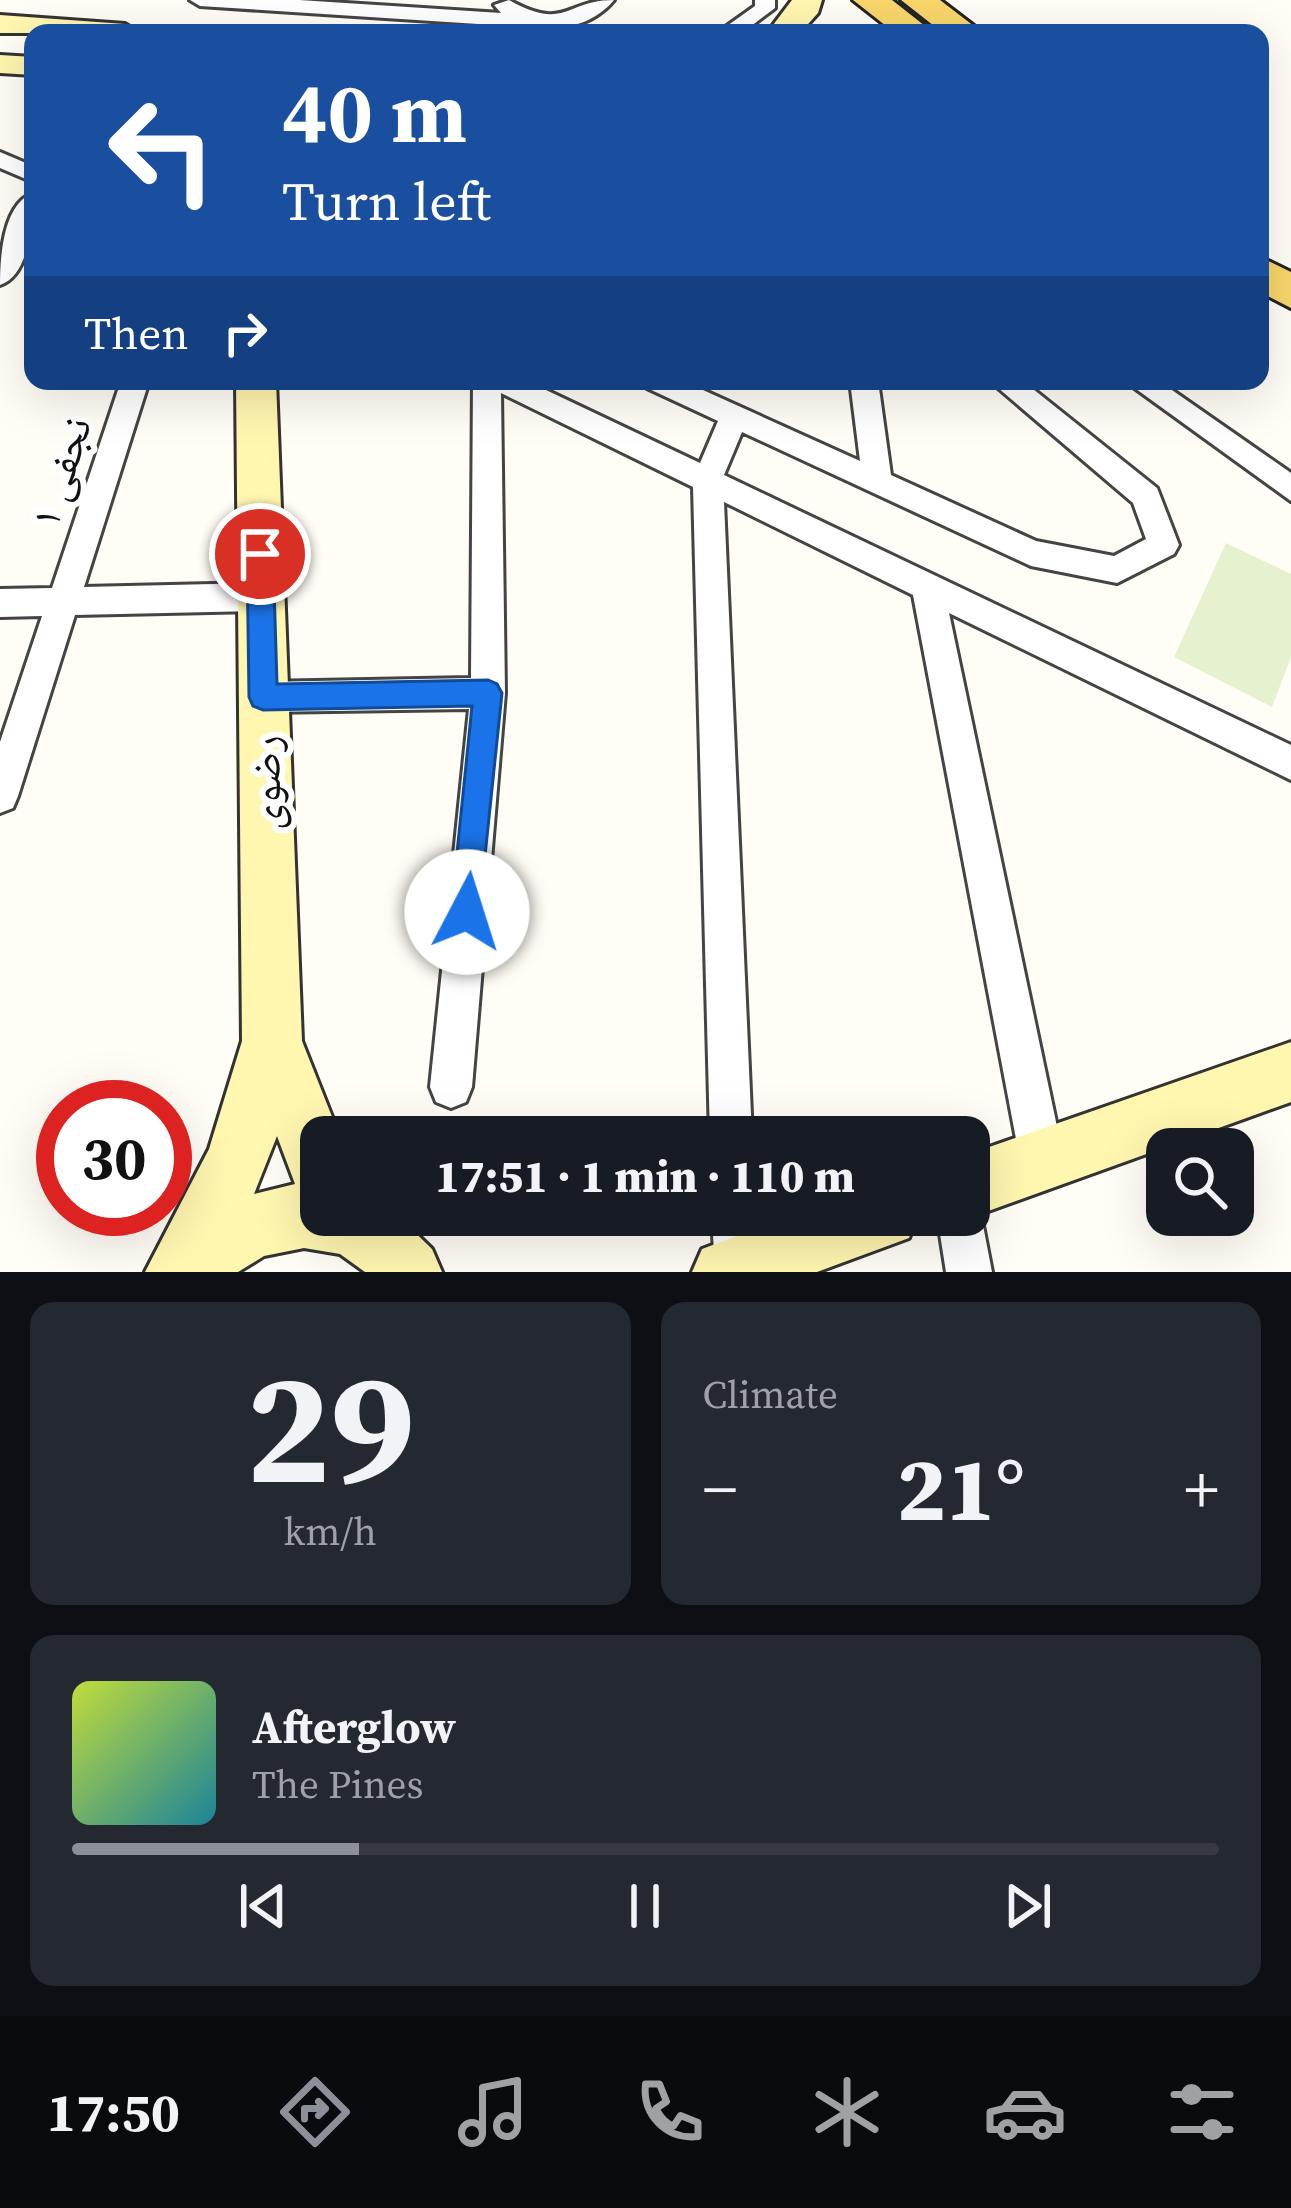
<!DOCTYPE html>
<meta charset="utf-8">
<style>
:root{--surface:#171b24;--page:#242831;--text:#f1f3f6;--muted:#9ea1a6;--line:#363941;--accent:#8c9099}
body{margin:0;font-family:"Source Serif 4","Noto Naskh Arabic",serif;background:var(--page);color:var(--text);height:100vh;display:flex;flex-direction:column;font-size:45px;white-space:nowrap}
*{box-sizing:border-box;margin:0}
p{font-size:39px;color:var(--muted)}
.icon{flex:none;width:66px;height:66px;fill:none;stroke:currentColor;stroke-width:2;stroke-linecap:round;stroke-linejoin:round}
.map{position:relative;height:1272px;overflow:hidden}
.panel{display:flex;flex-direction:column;gap:30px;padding:30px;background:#0d0f14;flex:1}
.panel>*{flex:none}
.top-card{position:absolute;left:24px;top:24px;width:1245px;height:366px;border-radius:24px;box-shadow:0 12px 48px #0002;background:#1a4fa0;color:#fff;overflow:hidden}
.fabs{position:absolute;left:1146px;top:1128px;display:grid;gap:24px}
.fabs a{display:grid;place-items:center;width:108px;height:108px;border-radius:24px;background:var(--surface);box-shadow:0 12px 48px #0002;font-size:60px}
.speed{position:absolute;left:36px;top:1080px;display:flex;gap:24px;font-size:60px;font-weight:700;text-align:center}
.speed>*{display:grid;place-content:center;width:156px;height:156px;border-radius:50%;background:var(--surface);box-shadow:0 12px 48px #0002;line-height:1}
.speed .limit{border:18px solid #d22;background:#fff;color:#111}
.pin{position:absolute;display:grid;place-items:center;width:102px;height:102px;color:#fff;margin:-51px;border:6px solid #fff;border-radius:50%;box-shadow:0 3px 12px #0007}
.me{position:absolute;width:132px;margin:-66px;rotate:5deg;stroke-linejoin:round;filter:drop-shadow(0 0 9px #0008)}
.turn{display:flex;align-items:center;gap:42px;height:252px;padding:0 60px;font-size:54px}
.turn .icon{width:156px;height:156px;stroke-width:2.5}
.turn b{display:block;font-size:84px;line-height:102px}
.then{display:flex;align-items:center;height:114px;padding:0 60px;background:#0003;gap:24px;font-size:45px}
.big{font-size:90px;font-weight:800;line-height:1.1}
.panel .tile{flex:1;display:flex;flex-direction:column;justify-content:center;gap:18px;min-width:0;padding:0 42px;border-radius:24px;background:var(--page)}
.panel .dial{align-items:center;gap:0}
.dial b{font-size:156px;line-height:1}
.song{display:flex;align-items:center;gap:36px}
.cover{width:144px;height:144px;border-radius:18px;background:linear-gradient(135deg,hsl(70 70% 55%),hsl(190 70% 35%))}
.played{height:12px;border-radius:6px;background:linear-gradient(90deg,var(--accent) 25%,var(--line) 25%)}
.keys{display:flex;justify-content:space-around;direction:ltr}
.heat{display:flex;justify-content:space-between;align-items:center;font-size:66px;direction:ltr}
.panel .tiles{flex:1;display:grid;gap:30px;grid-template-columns:1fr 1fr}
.tile:last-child{grid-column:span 2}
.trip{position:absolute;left:300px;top:1116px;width:690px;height:120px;border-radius:24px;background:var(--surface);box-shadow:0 12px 48px #0002;font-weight:800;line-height:120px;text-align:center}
.tabs{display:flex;height:192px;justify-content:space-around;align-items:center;background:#090b0e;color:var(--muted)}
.tabs .icon{width:84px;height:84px}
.tabs .current{color:var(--accent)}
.tabs b{font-size:54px;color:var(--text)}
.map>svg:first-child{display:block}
.pitch{fill:#e6f2cf}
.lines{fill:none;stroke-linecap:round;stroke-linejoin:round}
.street-casing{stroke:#444;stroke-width:6}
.secondary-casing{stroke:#333;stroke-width:6}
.primary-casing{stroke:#222;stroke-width:6}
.street{fill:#fff;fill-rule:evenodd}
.secondary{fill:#fff6b0;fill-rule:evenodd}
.primary{fill:#f9d66b;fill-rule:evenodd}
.route{fill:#1a73e8;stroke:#114b97;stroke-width:3}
.labels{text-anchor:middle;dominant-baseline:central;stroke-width:12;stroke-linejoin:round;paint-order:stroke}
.street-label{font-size:42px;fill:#111;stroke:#fff}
</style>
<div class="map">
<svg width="1291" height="1272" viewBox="0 0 1291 1272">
<rect width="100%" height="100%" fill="#fffdf5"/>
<path class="pitch" d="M1226,543L1291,574V657L1272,707L1174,657Z"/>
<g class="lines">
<defs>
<g id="street">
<path d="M190,0H299L501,13L494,5L509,0C566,32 565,0 614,0C593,25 562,32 530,25L529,33H507L509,26L200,6Z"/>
<path d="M755,0H775V8L742,33H717L755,6Z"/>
<path d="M0,152L33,166V182L0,168Z"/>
<path d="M33,193C33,220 30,275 0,285C0,257 3,204 33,193Z"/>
<path d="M121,381H149L84,587L261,583L272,587L277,597L272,607L261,611L75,615L18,796L13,808L0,813V742L42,616L0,617V589L52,588Z"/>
<path d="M473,381H527L700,463L718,421L647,388L643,381H683L860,461L850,381H878L891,475L1036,541L1114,556L1146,539L1133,503L990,381H1023L1157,488L1179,545L1174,554L1117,583L1031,566L742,432L724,475L1291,745V780L949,613L1064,1160L1057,1175L1042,1182L1027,1175L1020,1160L913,595L724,502L752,1137H710L693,487L501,393L505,693L472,1087L466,1102L451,1108L436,1102L430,1087L469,709L263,712L251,708L246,697L251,686L263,682L471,678Z"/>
<path d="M1125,381H1159L1291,473V501Z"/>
<path d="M969,1197L981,1215L992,1272H946L937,1215H969Z"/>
<path d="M712,1215H756L757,1272H715Z"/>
</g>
<g id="secondary">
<path d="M792,0H822L818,13L800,33H767Z"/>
<path d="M0,15L125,24L140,33H0Z"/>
<path d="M0,55L33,57V75L0,73Z"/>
<path d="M236,381H276L302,1041L340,1137H321V1215H397L432,1249L442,1272H365L340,1254L304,1248L264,1256L238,1272H145L209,1149L242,1041ZM277,1136L295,1184L254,1194Z"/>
<path d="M1291,1042V1102L969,1218L962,1215H969V1154Z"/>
<path d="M793,1215H918L909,1238L817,1272H692L702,1249Z"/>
</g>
<g id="primary">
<path d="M853,0H892L934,33H895Z"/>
<path d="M901,0H940L983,33H943Z"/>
<path d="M1260,257L1291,272V308L1260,292Z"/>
</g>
</defs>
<use href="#street" class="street-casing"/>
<use href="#secondary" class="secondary-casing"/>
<use href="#primary" class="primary-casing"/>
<use href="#street" class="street"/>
<use href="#secondary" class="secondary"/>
<use href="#primary" class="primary"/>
</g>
<path class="route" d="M260,543L273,554L277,684L488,680L497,684L502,693L478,923L467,928L456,923L451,912L472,706L263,710L253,706L249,697L247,554Z"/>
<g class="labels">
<g class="street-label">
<text transform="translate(60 472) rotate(-72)">نجفی ۱</text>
<text transform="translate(265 783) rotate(-91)">رضوی</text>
</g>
</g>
</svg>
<div class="fabs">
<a><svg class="icon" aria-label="search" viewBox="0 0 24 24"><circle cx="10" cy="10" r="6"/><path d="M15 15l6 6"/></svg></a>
</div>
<div class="speed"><div class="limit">30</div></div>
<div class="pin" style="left:260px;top:554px;background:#d93025"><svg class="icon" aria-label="arrive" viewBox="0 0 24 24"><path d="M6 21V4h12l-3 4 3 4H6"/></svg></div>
<svg class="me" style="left:467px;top:912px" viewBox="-20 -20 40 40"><circle r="19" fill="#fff"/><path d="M0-13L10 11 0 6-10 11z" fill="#1a73e8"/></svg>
<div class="trip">17:51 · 1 min · 110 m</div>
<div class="top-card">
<div class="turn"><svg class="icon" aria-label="left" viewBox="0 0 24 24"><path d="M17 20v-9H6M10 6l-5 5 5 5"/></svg><div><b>40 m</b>Turn left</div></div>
<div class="then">Then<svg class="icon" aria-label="right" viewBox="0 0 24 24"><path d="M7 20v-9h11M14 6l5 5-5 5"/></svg></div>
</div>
</div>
<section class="panel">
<div class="tiles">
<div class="tile dial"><b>29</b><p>km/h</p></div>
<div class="tile"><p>Climate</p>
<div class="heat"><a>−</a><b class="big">21°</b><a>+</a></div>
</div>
<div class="tile">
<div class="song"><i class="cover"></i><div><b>Afterglow</b><p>The Pines</p></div></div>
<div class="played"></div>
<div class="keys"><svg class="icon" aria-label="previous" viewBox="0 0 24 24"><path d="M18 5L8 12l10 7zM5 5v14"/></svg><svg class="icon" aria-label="pause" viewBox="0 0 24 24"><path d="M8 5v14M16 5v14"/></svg><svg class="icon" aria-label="next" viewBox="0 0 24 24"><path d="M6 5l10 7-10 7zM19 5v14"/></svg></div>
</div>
</div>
</section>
<nav class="tabs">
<b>17:50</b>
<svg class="icon current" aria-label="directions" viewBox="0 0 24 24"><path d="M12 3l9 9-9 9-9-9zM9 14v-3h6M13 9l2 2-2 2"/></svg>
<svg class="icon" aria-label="music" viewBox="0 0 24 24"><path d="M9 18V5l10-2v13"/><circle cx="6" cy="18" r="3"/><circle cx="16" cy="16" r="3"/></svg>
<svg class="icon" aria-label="phone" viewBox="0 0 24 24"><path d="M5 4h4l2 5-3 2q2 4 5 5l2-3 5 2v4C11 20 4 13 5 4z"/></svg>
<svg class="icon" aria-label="climate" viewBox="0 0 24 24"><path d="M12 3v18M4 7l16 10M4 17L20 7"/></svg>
<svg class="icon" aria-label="car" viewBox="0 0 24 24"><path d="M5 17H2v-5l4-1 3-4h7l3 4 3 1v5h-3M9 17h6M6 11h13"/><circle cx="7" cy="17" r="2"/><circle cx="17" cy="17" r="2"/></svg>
<svg class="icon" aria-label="filters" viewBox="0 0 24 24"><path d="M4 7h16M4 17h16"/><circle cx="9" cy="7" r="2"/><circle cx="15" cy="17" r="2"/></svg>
</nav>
